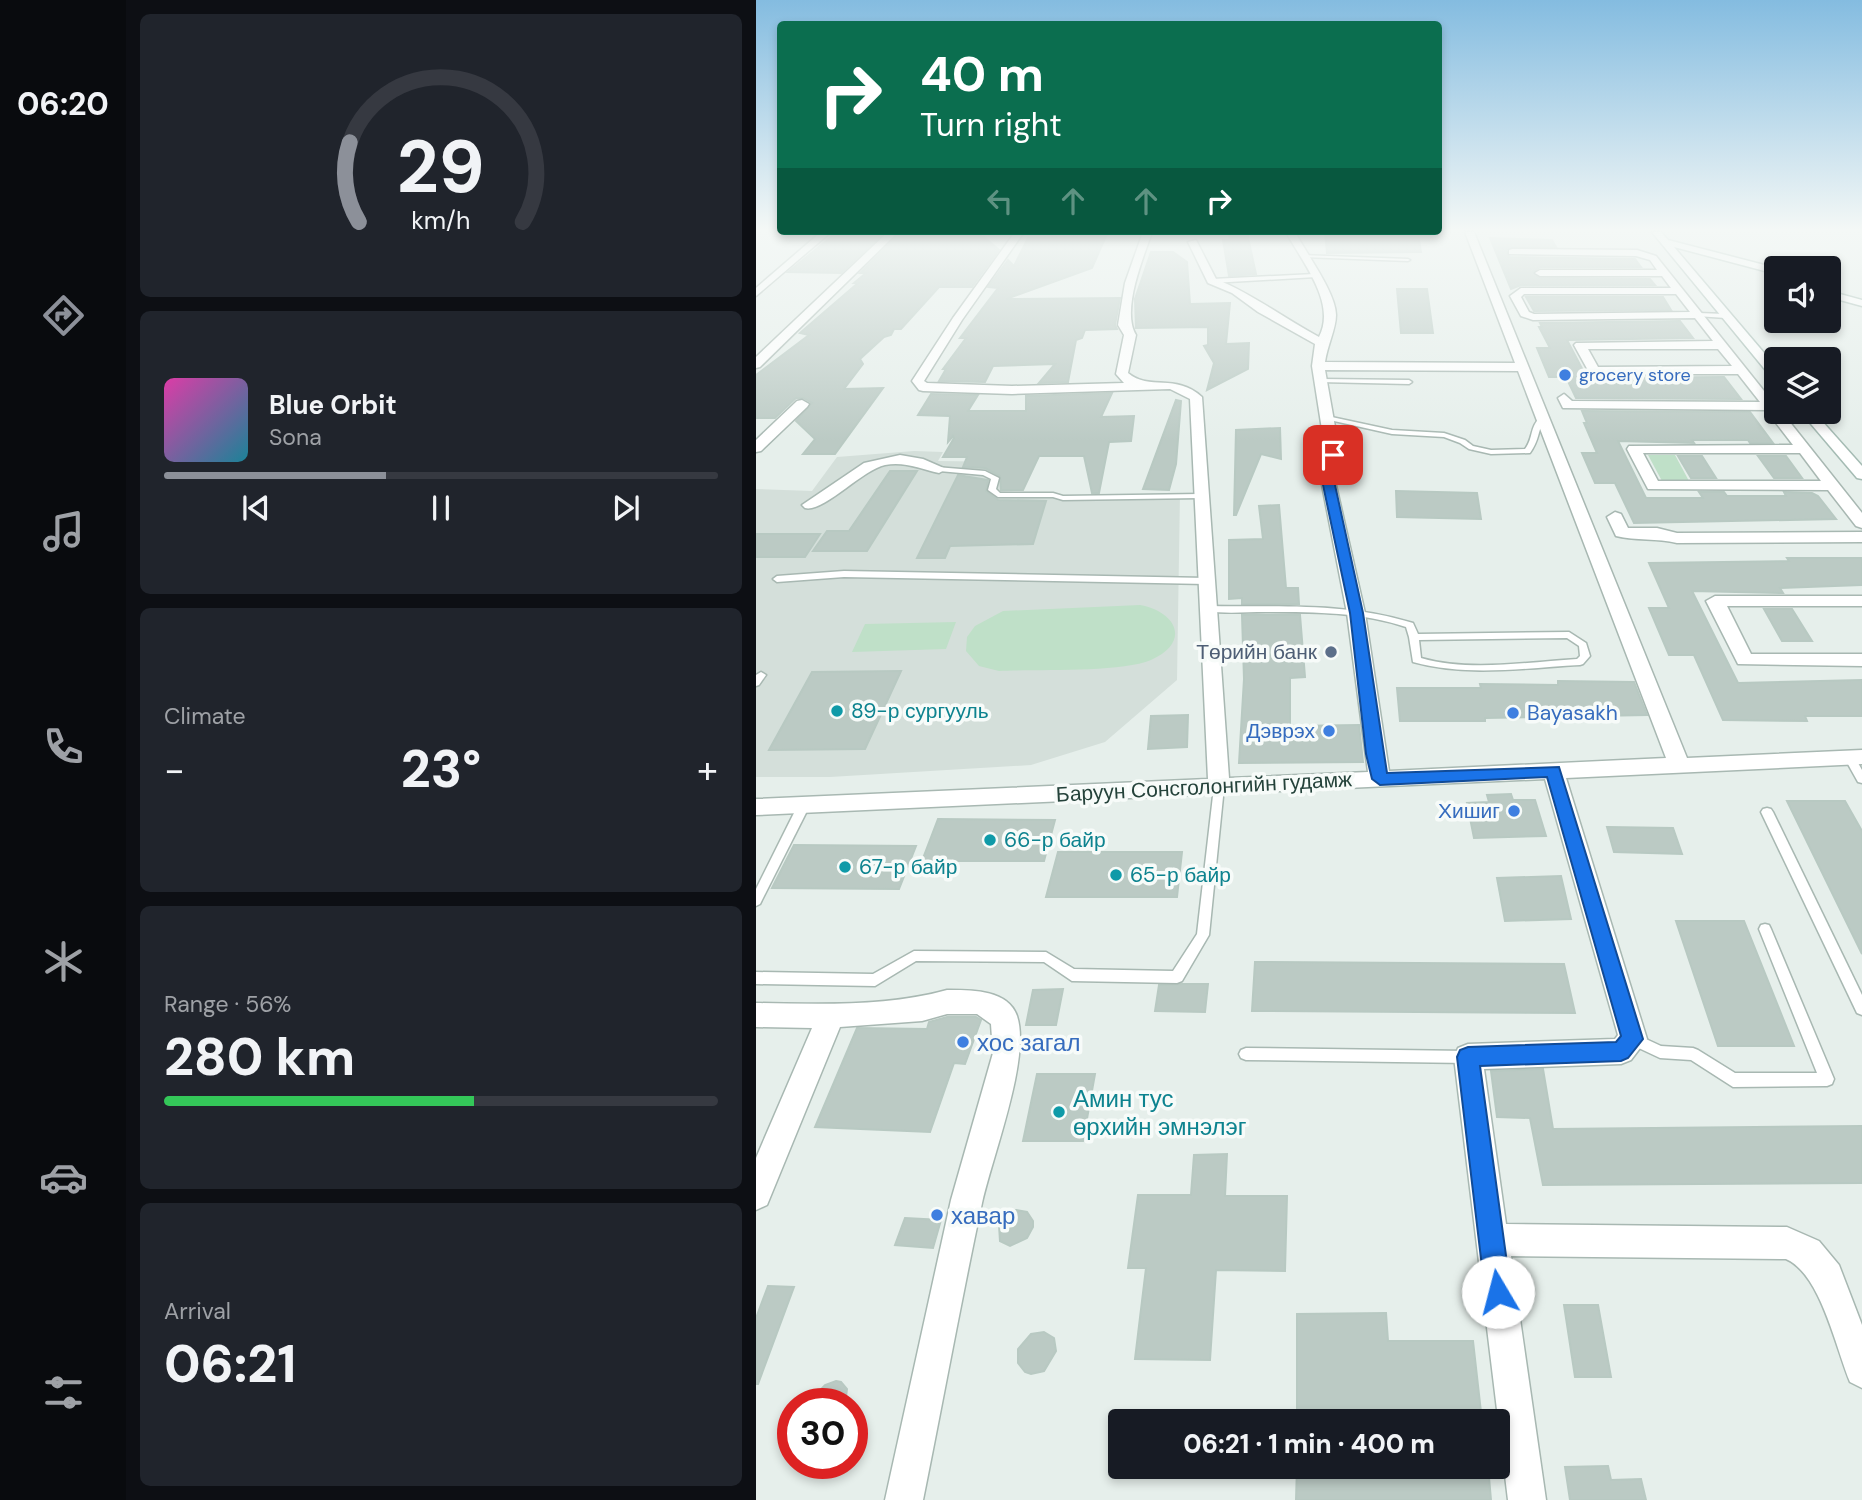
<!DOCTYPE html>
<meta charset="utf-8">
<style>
:root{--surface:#171b24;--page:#20242c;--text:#f1f3f6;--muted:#9ea1a6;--line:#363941;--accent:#8c9099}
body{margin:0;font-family:"DM Sans",sans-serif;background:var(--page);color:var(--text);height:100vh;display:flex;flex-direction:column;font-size:26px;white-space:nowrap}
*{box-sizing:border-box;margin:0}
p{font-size:23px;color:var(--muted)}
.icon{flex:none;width:38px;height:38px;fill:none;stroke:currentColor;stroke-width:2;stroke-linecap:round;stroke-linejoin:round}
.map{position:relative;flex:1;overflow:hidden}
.side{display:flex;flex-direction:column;gap:14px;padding:14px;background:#0d0f14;width:630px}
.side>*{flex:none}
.banner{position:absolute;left:21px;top:21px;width:665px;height:214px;border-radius:7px;box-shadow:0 4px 10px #0003;background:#0b6e4f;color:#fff;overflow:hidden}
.tools{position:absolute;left:1008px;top:256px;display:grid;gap:14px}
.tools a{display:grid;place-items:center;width:77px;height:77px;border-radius:7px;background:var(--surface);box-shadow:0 4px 10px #0003;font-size:35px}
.speed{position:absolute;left:21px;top:1388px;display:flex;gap:14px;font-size:35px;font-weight:700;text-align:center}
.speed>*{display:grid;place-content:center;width:91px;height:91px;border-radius:50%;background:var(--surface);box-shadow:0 4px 10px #0003;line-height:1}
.speed .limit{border:10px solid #d22;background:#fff;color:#111}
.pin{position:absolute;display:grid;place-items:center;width:60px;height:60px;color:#fff;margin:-30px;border-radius:14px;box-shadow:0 4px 10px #0006}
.me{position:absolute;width:77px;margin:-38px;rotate:352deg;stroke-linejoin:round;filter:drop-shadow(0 0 5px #0008)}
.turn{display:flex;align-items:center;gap:24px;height:147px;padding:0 28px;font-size:32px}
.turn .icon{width:91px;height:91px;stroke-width:2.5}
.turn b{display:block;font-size:49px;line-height:60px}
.lanes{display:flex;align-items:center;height:66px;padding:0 28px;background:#0003;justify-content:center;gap:35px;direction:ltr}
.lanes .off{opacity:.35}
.big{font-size:52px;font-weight:800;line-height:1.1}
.side .tile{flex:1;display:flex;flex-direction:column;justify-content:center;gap:10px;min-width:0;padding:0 24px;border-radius:10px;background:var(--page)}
.side .dial{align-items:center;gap:0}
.dial svg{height:182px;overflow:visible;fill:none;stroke:var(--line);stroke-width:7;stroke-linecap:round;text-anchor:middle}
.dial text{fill:var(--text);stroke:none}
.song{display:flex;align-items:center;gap:21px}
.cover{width:84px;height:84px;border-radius:10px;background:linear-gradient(135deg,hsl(320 70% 55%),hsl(190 70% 35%))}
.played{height:7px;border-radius:4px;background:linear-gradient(90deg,var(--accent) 40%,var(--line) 40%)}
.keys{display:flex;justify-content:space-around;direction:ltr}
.heat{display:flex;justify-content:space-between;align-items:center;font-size:38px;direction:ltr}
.charge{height:10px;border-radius:5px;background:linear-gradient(90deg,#34c759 56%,var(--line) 0)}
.trip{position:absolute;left:352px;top:1409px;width:402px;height:70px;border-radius:7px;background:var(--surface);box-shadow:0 4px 10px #0003;font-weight:800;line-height:70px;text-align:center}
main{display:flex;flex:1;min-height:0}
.menu{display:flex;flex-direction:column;width:126px;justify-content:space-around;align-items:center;background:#090b0e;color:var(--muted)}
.menu .icon{width:49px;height:49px}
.menu .selected{color:var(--accent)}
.menu b{font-size:32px;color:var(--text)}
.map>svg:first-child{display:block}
.built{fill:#d4dfda}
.green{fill:#bfe0c8}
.building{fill:#bbcac4;stroke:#b8c9c2;stroke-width:2}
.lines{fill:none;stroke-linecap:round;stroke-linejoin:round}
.lane-casing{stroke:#a8b8b2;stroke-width:3}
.street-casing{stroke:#a8b8b2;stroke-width:3}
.secondary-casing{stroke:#a4bbb3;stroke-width:3}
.lane{fill:#fff;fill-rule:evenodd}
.street{fill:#fff;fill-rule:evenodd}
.secondary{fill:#fff;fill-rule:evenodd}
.route{fill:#1a73e8;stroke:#114b97;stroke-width:2}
.shop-dot{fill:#3f7fe0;stroke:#f7fbf9;stroke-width:2.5}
.service-dot{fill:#5c6f8a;stroke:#f7fbf9;stroke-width:2.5}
.culture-dot{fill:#0f9aa8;stroke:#f7fbf9;stroke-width:2.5}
.labels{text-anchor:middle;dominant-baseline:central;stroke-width:7;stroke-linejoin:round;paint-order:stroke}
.far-shop-label{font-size:18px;fill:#366cbe;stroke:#f7fbf9;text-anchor:start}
.service-label{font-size:21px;fill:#4e5e75;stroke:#f7fbf9;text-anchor:end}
.culture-label{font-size:21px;fill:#0d838f;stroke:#f7fbf9;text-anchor:start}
.shop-label{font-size:21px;fill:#366cbe;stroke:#f7fbf9;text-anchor:end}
.street-label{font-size:21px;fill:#24423a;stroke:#f7fbf9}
.near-shop-label{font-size:24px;fill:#366cbe;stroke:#f7fbf9;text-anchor:start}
.near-culture-label{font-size:24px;fill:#0d838f;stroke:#f7fbf9;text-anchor:start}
</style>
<main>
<nav class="menu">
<b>06:20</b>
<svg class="icon selected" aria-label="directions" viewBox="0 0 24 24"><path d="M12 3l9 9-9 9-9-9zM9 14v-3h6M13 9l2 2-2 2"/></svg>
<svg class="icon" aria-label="music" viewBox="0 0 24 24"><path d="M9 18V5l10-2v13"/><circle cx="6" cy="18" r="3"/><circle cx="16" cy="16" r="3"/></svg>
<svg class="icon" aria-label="phone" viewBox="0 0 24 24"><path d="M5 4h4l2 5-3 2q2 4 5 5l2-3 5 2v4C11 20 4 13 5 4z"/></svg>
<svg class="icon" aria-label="climate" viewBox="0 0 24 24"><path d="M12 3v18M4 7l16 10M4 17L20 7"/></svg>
<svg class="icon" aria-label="car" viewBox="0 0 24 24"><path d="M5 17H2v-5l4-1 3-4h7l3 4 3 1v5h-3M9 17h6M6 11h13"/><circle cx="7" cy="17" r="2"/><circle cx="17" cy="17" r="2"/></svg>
<svg class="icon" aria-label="filters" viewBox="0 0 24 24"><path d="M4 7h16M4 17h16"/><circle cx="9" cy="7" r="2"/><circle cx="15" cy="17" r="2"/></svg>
</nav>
<section class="side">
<div class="tile dial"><svg viewBox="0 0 100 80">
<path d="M14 69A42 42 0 1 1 86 69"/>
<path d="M14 69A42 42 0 0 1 10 34" stroke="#8c9099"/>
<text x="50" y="56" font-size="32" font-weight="700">29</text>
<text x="50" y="72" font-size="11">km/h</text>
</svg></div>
<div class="tile">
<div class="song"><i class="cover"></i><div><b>Blue Orbit</b><p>Sona</p></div></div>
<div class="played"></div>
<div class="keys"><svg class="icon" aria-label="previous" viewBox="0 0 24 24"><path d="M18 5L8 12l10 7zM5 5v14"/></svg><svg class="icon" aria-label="pause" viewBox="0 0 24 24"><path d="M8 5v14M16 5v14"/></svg><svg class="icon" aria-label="next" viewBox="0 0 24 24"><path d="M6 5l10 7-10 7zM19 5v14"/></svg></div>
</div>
<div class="tile"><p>Climate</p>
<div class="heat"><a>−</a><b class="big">23°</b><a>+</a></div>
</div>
<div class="tile"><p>Range · 56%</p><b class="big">280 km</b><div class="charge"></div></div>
<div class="tile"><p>Arrival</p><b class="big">06:21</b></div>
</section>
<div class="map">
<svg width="1106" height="1500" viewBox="0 0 1106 1500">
<rect width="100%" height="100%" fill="#e6efeb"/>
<path class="built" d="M158,451L187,452L182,461L259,462L245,491L313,496L424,493L421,680L349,742L275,765L74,777H0V489L56,491L81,457Z"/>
<g class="green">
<path d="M892,455H919L933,481H906Z"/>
<path d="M384,605C421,612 435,642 395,660C364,673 280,669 243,671L223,666L210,651L211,637L219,626L247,611Z"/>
<path d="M200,622L190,649L96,652L109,624Z"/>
</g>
<g class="building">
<path d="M80,233H128L85,273L32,272Z"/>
<path d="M144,233H221L218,236L228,237L243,250L216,287H183L145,329H138L135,335L128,337L104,359L107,364L88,389L127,388L79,454H47L59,439L40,421L56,403L47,398H40L19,418H0V375L53,335L44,333L102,283H98L110,273H104Z"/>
<path d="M474,233H491L500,274L473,276L467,240H473Z"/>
<path d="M569,233H662L665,252L571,253Z"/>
<path d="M350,236L336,268L250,299L364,298L359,325L361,329L329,330L326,338L320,340L312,382L283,383L299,364L237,366L229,382L183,381L190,369H187L210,338H204L242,288L232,287L252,260L258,266L272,238Z"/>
<path d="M734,238L796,240L800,247H755L750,250L753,257L879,259L885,267H784L777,272L783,278L894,279L899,285H765L755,289Z"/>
<path d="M395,252H417L431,262L434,304L474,303L470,344L493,343L492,369L451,390L458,363L448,346L452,345V327L380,328L379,299Z"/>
<path d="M641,289H671L677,333H645Z"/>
<path d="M770,297H907L915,310L778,311Z"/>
<path d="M924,321L937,338L811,340L831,378L968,377L985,399L820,398L810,377H793L781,348H794L783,327H786L784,323Z"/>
<path d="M356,393L345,417L378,416L375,441L353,442L343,493H336L328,456H283L267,490H245L244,476L229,468L207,467L211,457H187L198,438L197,436L192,442L194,416L162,415L175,394L222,395L212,411H270V396Z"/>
<path d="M420,400L425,401L420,464L413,490L387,489Z"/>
<path d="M826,411L994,412L1017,443H994L992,440H936L938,443L862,441L890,498H947L943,492H968L971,496H1030L1028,492L1056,493L1062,496L1080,519L878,523L859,483H839L826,453H841L828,423H831Z"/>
<path d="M524,428L525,459L505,454L480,515H478L480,430Z"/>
<path d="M922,456H946L960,478H935Z"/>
<path d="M1002,456H1030L1046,478H1018Z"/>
<path d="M134,471H161L111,551H57L71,531H93Z"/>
<path d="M202,475L232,480L230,491L242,500L290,501L277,544L194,546L189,558H161Z"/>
<path d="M640,491L721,493L725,519L641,517Z"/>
<path d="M523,505L530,588H542L543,604H486V598L473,599V540L507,539L503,506Z"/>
<path d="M0,534H64L49,557H0Z"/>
<path d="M1031,558H1106V585L1024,588L1027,593L936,591L982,683L1106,680V716H1049L1051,721L967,720L938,655H913L893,608H913L893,563L1033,561Z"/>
<path d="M1008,609H1036L1056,641H1026Z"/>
<path d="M486,615H544L549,677L534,678V726L603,725L607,762L483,763L488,679Z"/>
<path d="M145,671L109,749L13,750L56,672Z"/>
<path d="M802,681L878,682L891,715L729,718V721H644L641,688H725L724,684L802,685Z"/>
<path d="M432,715L431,747L392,749L395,716Z"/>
<path d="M755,794L757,800H779L790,836L718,838L711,803L733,802L731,795Z"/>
<path d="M1031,801H1089L1106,831V954Z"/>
<path d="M182,819L299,820L288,861H166Z"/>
<path d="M851,827L917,828L926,854L858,852Z"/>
<path d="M38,845L160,846L143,889L16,888Z"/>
<path d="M302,852H426L421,897H290Z"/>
<path d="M805,876L815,919L749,921L741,878Z"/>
<path d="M920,921H988L1038,1046H962Z"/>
<path d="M499,962L808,964L819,1013L496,1011Z"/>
<path d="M427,984H452L449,1012L399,1011L403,985Z"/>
<path d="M307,989L300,1025H270L277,990Z"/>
<path d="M191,1017H220L225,1020L209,1064L198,1063L174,1132L59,1127L101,1028L171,1029L173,1022Z"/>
<path d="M787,1069L797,1129L1106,1126V1183L787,1185L774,1118L741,1117L735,1071Z"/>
<path d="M281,1074H339L327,1141H267Z"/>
<path d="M471,1154L469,1196H531L529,1271L460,1270L454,1360L379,1359L390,1268H372L382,1195H435L438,1155Z"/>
<path d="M260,1210L271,1212L277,1221V1227L271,1238L254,1246L244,1241L243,1225L249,1215Z"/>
<path d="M149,1218L185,1220L177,1248L139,1245Z"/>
<path d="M12,1286L38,1287L2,1384H0V1318Z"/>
<path d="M808,1305H842L855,1377H819Z"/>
<path d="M630,1313L632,1341H717L726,1421H541V1314Z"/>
<path d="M288,1332L298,1338L300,1351L288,1371L275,1374L269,1372L262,1363V1349L275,1334Z"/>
<path d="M80,1381L85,1382L91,1389L89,1404H51L69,1385Z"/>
<path d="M541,1466H732L735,1500H540Z"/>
<path d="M852,1466L855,1480L885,1479L890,1500H814L809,1467Z"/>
</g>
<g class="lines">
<defs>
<g id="lane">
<path d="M545,255L652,259L654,260L652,261L547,257Z"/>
<path d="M558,274L560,277L456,283L453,281L456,279Z"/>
<path d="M942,313L970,314L973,316L970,318L940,316L939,315Z"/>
<path d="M565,379L653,380L656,382L653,384L563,382L562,381Z"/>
<path d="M571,416L636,430L688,433L709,440L717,446L735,450L769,449C778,437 773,426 786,416L789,418C781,432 784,439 774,453L735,454L713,449L704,443L688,437L636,434L569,419V417Z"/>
<path d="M180,467L229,471L243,478L240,489L244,493H297L307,496L444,494L448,496L444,498L307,500L297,497H242L232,490L235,479L227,475L183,471H180Z"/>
<path d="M88,571L450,578L454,581L450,584L88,577L21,582L17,579L21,576Z"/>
<path d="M453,606C522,607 591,602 657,623L662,634L813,632L830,643L834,656L827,664L824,665C769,668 711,677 657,662L653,637L650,627C605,612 557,612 510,612C490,612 469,614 450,611V607ZM811,638L823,646L824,656L821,659C770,662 714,672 665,658L663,640Z"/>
<path d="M5,672L10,675L3,685L0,686V675Z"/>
<path d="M1093,753L1097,754L1106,770V783L1102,782L1088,757Z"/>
<path d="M463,783L468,787L453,935L426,981L421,983L316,981L288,962L160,961L119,986L0,984V972L117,974L158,951L290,952L318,969L417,971L441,934L458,787Z"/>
<path d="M48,801L52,802L54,805L4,904L0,906V889L42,805L44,802Z"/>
<path d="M1011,808L1015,809L1017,812L1106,995V1015L1101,1013L1005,812L1007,809Z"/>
<path d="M1009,924L1013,925L1015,929L1078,1079L1076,1084L1071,1086L977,1087L935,1060L904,1058L872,1043L870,1039L872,1035L877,1033L905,1046L937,1048L942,1050L979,1073H1061L1003,929L1005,925Z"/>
<path d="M490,1048L712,1051L717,1052L719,1057L717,1062L712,1063L490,1060L485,1058L483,1054L485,1050Z"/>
</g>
<g id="street">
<path d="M65,232H75L0,296V288Z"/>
<path d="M132,232H142L4,367L0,368V357Z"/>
<path d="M259,232H268L206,320L168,381L171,383L256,386L368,383L360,374L368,335L362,325L369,283L387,232H396C387,259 365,310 380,335L372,373C393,391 420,373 446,397L473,778L612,772L591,613L566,485L570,455L556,366L559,344L502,312L476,293L452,283L432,242L440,240L460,279C496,294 528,318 563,337C581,303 546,262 530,232H539C550,253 580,293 580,315C580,329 571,346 569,362L759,363L709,232H718L931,758L1106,750V764L810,778L891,1039L875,1060L865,1064L728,1069L750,1224L1031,1227L1063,1241L1083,1265L1106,1325V1388L1094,1382C1080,1349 1065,1274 1030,1259L755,1256L790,1500H752L698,1057L702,1048L712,1044L859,1039L862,1035L789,779L0,815V799L452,779L434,399L414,389L256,394L167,391L163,390L156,381L197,318ZM569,370L762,371L910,758L633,771L609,613L580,485L584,455Z"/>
<path d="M756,249L881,250L900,256L1020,406V411H1025L1106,513V528L1100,526L1072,490L892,489L871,449L873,446L1037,445L1010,410L807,408L802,398L808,394L816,401L1004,402L982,374H834L818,345L820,343L957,341L939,318L777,320L765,316L754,296L765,288H915L906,276H784L779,273L784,270H901L894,260L880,256L753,254V250ZM768,294H920L934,312L778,314L773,312L765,297ZM832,349H962L976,366L842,367ZM887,453H1044L1065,481H902Z"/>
<path d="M46,400L53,404L51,407L5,451L0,452V440L41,401Z"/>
<path d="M144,455L167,459L190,469L183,473C165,469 148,461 129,465C106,470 67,513 49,508L46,505L108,463Z"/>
<path d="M859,512L865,514L872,528H901L921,533L1106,532V542L921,543C901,538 880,541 860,536L851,517Z"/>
<path d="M959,596H1106V606H971L995,654H1106V666L982,664L950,601Z"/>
<path d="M191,990C213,990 252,989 261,1016C275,1058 236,1157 226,1203C205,1301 187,1401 167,1500H129L195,1200L237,1053L235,1024L221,1014H191L166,1021L84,1027L11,1205L0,1210V1158L56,1028L0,1027V1003C63,1004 130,1007 191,990Z"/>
</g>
<g id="secondary">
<path d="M896,232H905L912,240L1020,268V274L918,247L1020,367V379L1016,378Z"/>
<path d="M1073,291L1106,300V306L1073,297Z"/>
<path d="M1044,411H1057L1106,466V479L1101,478Z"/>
</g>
</defs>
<use href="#lane" class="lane-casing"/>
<use href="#street" class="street-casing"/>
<use href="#secondary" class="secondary-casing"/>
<use href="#lane" class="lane"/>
<use href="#street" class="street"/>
<use href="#secondary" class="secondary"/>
</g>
<linearGradient id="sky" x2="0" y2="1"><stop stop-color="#84bce0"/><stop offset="0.52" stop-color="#f4f8f6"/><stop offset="1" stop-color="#f4f8f6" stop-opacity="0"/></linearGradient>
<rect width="1106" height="442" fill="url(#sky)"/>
<path class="route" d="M577,452L582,455L579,485L607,613L631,773L803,767L887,1039L872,1058L865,1061L724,1066L755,1292L751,1301L742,1305L733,1301L729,1292L701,1057L704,1050L712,1047L860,1042L865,1036L791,777L624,785L616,779L610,754L594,613L567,485L571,455Z"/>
<g class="shop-dot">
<circle cx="809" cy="375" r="7"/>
<circle cx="757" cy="713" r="7"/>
<circle cx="573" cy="731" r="7"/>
<circle cx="758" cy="811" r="7"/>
<circle cx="207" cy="1042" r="7"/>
<circle cx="181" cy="1215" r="7"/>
</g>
<circle class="service-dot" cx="575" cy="652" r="7"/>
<g class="culture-dot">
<circle cx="81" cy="711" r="7"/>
<circle cx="234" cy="840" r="7"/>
<circle cx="89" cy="867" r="7"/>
<circle cx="360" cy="875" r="7"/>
<circle cx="303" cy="1112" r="7"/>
</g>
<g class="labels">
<g class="far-shop-label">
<text x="823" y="375">grocery store</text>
</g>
<g class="service-label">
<text x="561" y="652">Төрийн банк</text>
</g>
<g class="culture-label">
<text x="95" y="711">89-р сургууль</text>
<text x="248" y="840">66-р байр</text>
<text x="103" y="867">67-р байр</text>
<text x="374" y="875">65-р байр</text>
</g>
<g class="shop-label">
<text x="771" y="713" text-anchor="start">Bayasakh</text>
<text x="559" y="731">Дэврэх</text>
<text x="744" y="811">Хишиг</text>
</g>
<g class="street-label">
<text transform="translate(448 787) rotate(-3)">Баруун Сонсголонгийн гудамж</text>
</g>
<g class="near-shop-label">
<text x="221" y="1042">хос загал</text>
<text x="195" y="1215">хавар</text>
</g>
<g class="near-culture-label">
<text x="317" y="1098">Амин тус<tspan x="317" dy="28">өрхийн эмнэлэг</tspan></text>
</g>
</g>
</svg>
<div class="tools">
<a><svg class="icon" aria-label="sound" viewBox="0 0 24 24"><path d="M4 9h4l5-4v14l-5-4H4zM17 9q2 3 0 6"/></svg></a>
<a><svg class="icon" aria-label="layers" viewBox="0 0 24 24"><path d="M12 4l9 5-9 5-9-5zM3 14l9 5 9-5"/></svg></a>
</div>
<div class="speed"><div class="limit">30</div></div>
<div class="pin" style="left:577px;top:455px;background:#d93025"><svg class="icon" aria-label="arrive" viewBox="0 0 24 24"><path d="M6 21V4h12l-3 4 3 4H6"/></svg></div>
<svg class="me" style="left:742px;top:1292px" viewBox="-20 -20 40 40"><circle r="19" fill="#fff"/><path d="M0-13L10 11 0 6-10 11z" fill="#1a73e8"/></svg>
<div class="trip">06:21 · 1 min · 400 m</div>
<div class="banner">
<div class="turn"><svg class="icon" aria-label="right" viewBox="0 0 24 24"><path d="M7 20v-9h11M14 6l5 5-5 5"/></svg><div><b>40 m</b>Turn right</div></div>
<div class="lanes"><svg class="icon off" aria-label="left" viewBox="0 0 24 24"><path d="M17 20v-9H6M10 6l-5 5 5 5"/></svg><svg class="icon off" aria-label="ahead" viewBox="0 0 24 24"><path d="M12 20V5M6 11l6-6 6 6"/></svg><svg class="icon off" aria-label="ahead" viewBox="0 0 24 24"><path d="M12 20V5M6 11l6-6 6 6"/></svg><svg class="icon" aria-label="right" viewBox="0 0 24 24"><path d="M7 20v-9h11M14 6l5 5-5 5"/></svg></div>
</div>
</div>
</main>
